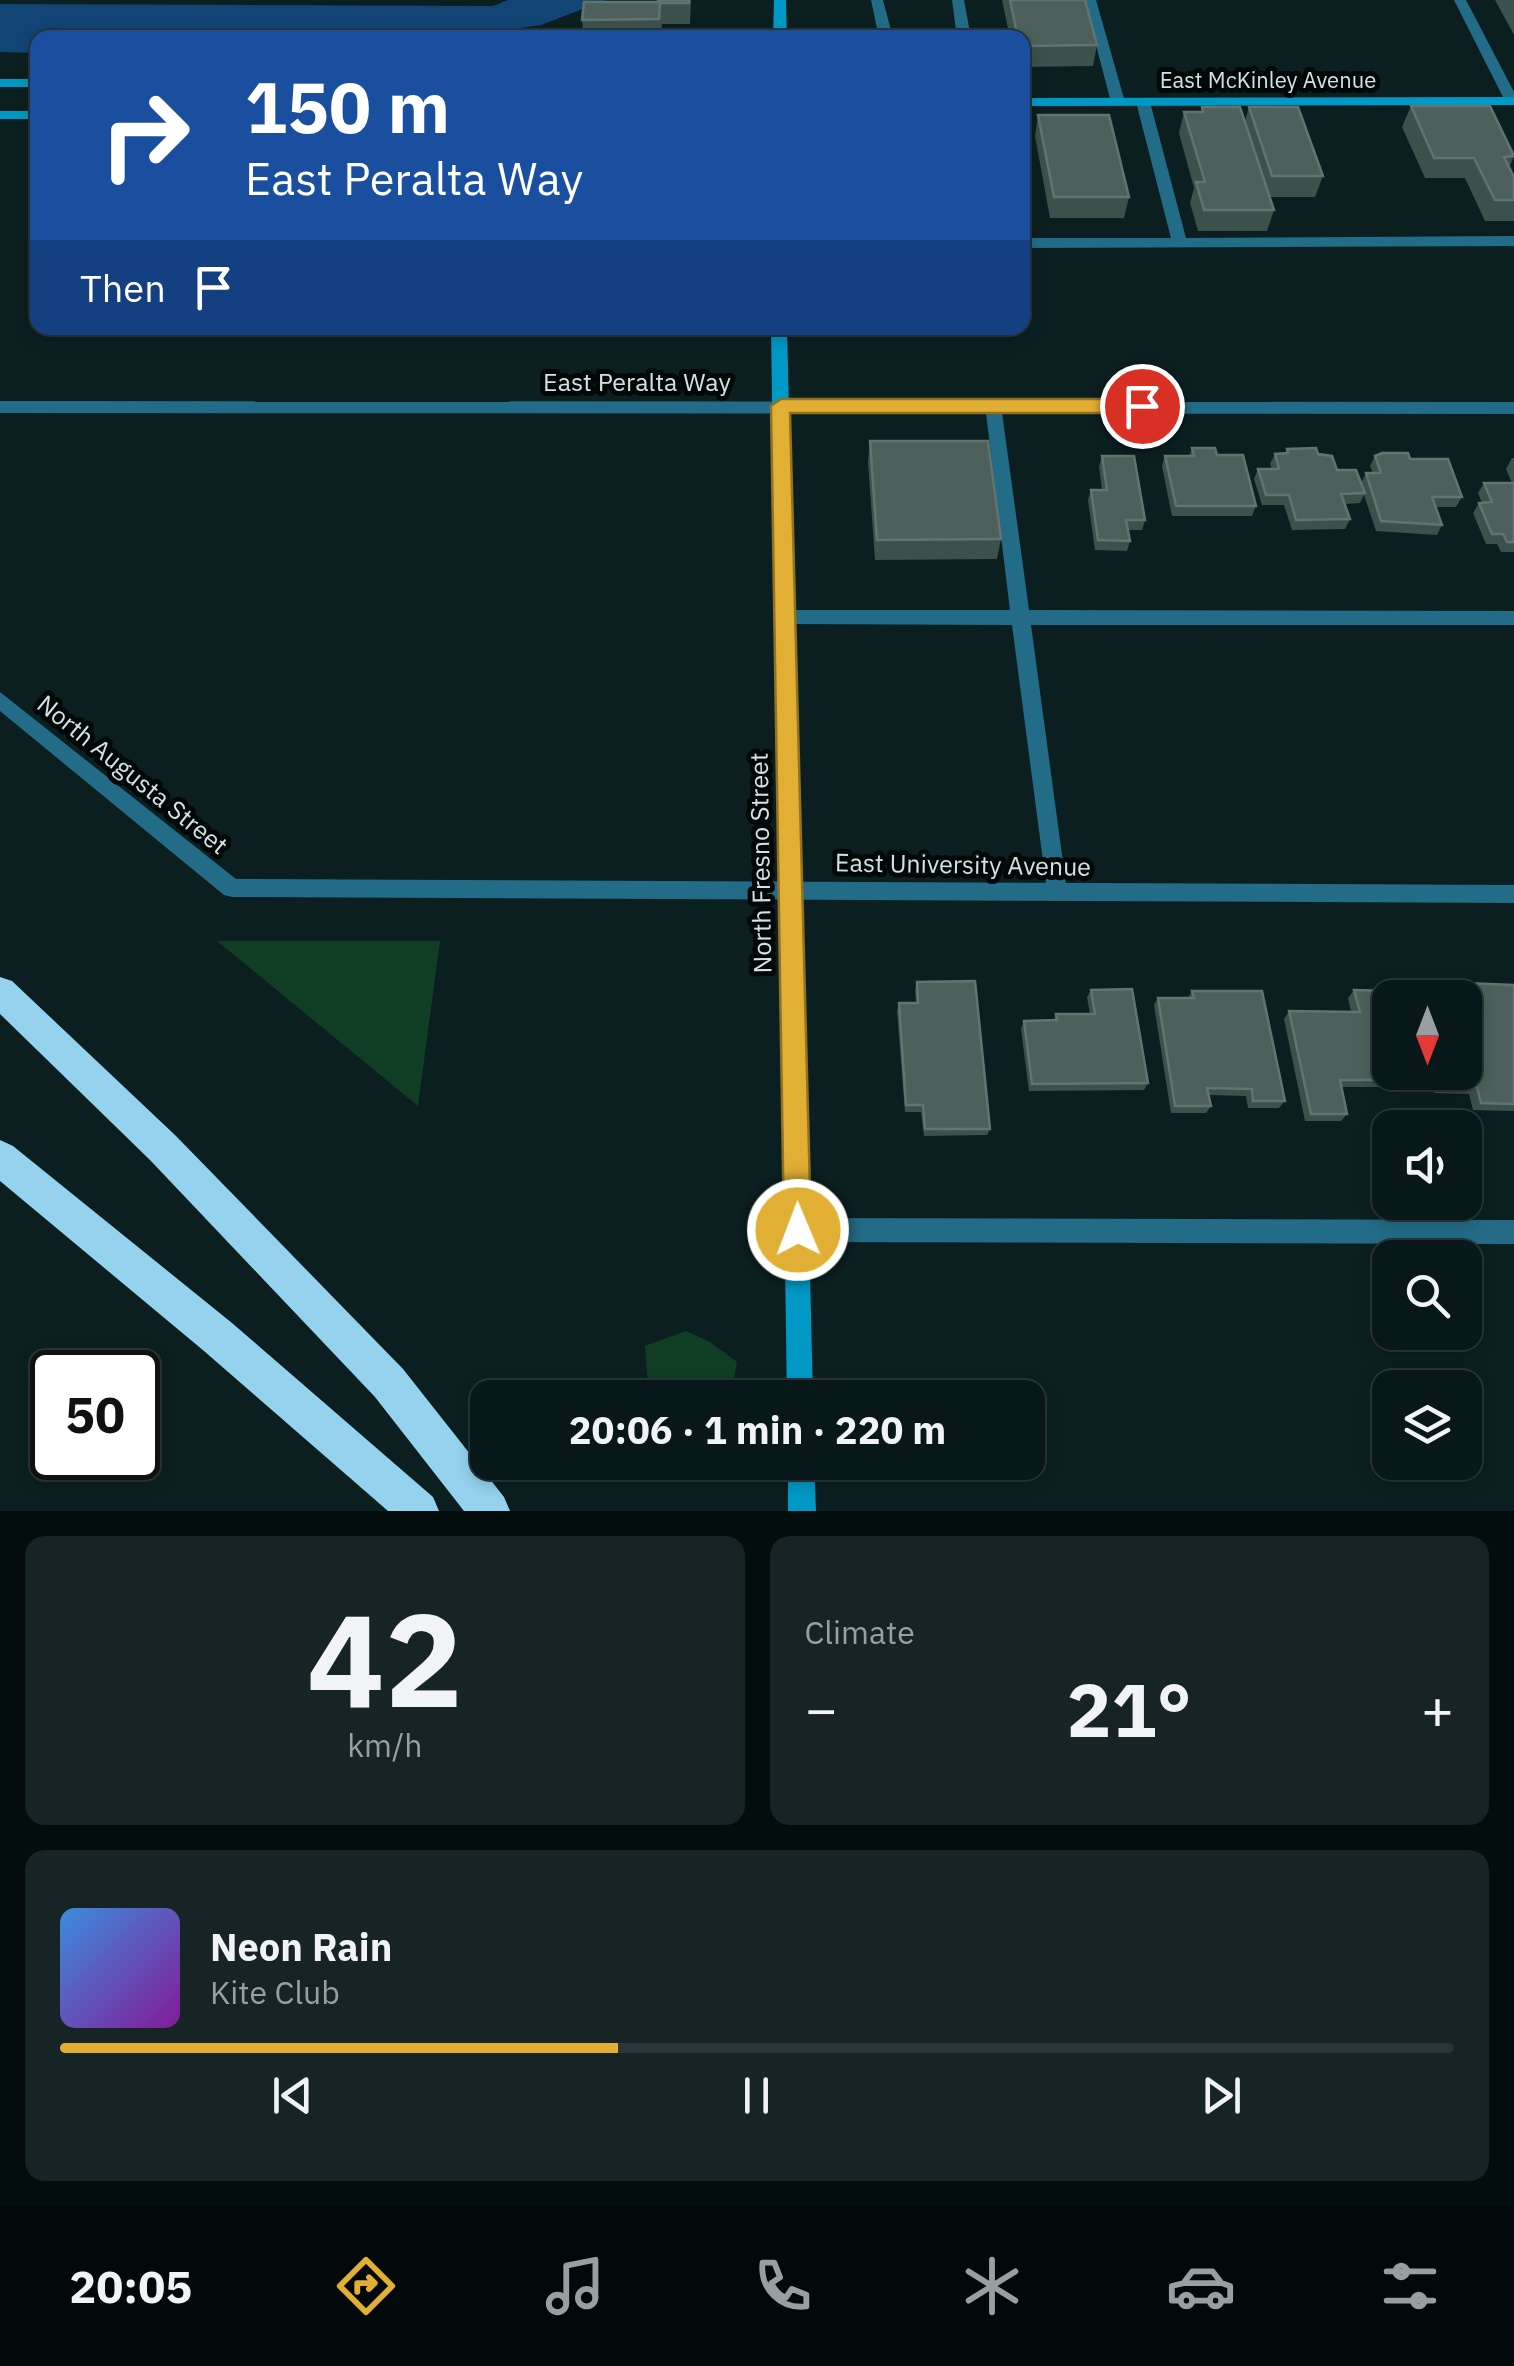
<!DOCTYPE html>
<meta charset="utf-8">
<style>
:root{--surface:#081719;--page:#162426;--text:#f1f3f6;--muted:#989fa2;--line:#293638;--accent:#e1af34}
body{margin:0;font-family:"IBM Plex Sans",sans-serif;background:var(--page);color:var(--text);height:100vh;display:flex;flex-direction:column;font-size:38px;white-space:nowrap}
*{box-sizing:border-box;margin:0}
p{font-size:32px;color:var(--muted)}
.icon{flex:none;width:55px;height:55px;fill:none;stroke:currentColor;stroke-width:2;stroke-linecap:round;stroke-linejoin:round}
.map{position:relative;height:1511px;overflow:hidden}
.side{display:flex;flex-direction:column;gap:25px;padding:25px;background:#040d0e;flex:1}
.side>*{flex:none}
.banner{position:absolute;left:30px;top:30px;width:1000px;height:305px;border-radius:20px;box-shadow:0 5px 15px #0003,0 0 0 2px var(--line);background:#1a4fa0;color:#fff;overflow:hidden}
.needle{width:65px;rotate:180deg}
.tools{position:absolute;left:1372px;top:980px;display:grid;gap:20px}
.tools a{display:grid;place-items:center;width:110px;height:110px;border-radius:20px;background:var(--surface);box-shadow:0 5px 15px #0003,0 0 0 2px var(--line);font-size:50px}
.speed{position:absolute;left:30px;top:1350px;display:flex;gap:20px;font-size:50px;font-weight:700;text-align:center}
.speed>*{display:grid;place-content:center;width:130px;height:130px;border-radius:50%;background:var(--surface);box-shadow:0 5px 15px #0003,0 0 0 2px var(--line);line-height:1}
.speed .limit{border:5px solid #111;border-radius:15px;background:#fff;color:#111}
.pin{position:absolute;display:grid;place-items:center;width:85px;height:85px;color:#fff;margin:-42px;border:5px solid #fff;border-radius:50%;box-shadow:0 2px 10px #0007}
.me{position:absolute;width:110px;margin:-55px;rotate:359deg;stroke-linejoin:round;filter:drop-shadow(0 0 8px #0008)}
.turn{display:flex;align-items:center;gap:35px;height:210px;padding:0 50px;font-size:45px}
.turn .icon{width:130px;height:130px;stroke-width:2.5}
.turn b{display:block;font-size:70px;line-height:85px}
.then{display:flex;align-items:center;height:95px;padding:0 50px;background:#0003;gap:20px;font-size:38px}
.big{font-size:75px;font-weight:800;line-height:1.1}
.side .widget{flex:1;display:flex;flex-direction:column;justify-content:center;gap:15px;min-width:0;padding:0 35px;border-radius:20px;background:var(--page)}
.side .dial{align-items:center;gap:0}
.dial b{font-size:130px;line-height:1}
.song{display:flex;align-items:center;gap:30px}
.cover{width:120px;height:120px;border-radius:15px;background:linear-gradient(135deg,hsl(210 70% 55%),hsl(290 70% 35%))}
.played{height:10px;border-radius:5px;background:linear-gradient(90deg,var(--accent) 40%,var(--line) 40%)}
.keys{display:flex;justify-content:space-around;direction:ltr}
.heat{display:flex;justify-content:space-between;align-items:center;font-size:55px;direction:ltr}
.side .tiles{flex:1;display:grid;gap:25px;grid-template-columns:1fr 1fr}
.widget:last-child{grid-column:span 2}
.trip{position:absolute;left:470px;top:1380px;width:575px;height:100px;border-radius:20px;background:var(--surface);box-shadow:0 5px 15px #0003,0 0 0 2px var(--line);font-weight:800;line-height:100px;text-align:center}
.tab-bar{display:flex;height:160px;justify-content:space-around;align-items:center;background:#03090a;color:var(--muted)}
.tab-bar .icon{width:70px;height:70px}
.tab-bar .selected{color:var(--accent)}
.tab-bar b{font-size:45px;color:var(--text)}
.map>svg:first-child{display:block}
.green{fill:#0f3e25}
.water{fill:#124575}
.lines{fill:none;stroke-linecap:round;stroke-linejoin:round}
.lane{fill:#236c87;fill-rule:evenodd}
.street{fill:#236c87;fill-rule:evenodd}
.secondary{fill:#0099c6;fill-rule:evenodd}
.highway{fill:#95d2ed;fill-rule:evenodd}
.wall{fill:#3c504c}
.building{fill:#4d605c;stroke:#627471;stroke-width:2.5}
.route{fill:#e1af34;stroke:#927222;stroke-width:2.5}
.labels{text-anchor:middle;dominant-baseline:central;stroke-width:10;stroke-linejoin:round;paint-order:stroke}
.far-street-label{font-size:22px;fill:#d5e1e2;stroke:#020808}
.street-label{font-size:25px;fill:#d5e1e2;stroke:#020808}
</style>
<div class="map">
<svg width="1514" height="1511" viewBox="0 0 1514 1511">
<rect width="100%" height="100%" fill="#0b1f21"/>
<g class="green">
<path d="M217,941H440L418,1106Z"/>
<path d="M686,1331L710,1342L737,1362L733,1383L712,1397H654L648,1385L645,1346Z"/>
</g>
<path class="water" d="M508,0H606L541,25L462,37L38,38L37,53L0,52V4L493,6Z"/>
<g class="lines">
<g class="lane">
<path d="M871,0H883L893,38H879Z"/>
<path d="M952,0H964L971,38H957Z"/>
<path d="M1084,0H1096L1125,102L1123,105L1111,102Z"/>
<path d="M1454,0H1466L1514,92V105L1505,101Z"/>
<path d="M1143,98L1150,102L1186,238L1514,236V246L1022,248V238H1171L1136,102Z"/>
<path d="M993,399L1001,405L1029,610L1514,611V625H1031L1067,892L1064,899L1056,901L1048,899L1012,625L785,624L776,617L785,610H1010L985,405Z"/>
<path d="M798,1218L1514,1220V1244L798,1242L789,1239L786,1230L789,1221Z"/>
</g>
<g class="street">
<path d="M0,401L1514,402V414L0,413Z"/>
<path d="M0,692L236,879L1514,885V903L232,897L224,895L0,711Z"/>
</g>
<g class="secondary">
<path d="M774,0H786L787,38H773Z"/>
<rect x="0" y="79" width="38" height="8"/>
<path d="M1514,97V105L1022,106V98Z"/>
<rect x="0" y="111" width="38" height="8"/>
<path d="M771,328H787L813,1398H787Z"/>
<path d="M788,1462H814L816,1511H788Z"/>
</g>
<g class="highway">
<path d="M0,977L12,981L176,1136L403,1369L504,1497L510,1511H464L375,1397L150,1160L0,1014Z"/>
<path d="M0,1140L13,1146L232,1323L433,1497L439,1511H388L204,1351L0,1181Z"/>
</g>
</g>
<g class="wall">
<path d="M658,0H691L690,24H662L661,38H584L582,20L658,2Z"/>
<path d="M1002,0H1085L1097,45L1093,66L1022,67V38H1010Z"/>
<path d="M1495,0H1514V35Z"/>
<path d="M1411,106L1514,156L1509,168L1514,177V221H1485L1465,178H1425L1402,127Z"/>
<path d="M1202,107L1245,121L1249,107L1323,176L1315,197H1270L1274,210L1267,231H1198L1190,203L1194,188L1179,133L1184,112H1201Z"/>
<path d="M1038,115L1129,197L1124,218H1050L1035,136Z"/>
<path d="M870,441L1001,539L997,559L875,560L868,462Z"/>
<path d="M1192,448L1217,455L1256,506L1252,516H1172L1162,466L1165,456H1189Z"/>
<path d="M1287,449L1318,454L1337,470L1361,483L1366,473H1373L1370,466L1375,456L1410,459L1462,497L1456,507H1436L1442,525L1437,535L1376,531L1364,495L1360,503L1345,504L1350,519L1345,529L1292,530L1284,505H1262L1254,479L1258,469H1272L1270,464L1275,454L1285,453Z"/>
<path d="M1102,456L1145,520L1142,530H1128L1130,541L1127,551L1095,550L1088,500L1091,490H1102L1099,466Z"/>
<path d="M1512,458H1514V552H1501L1497,544H1486L1473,513L1479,503H1482L1478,493L1484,483H1512L1506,469Z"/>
<path d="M917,982L990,1129L987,1135L924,1136L921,1112H905L897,1011L899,1003H916L915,989Z"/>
<path d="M1439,982L1514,985V1111L1473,1110L1469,1094L1434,1093L1430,1072H1465V998H1434L1432,990Z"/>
<path d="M1091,990L1148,1083L1144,1090L1029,1091L1021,1029L1024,1021L1054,1020L1056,1014H1090L1087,997Z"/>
<path d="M1354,990L1415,1080L1408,1087H1341L1347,1114L1341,1121H1305L1284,1019L1289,1011L1351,1012L1348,998Z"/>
<path d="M1192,991L1285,1101L1279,1108H1248L1246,1096L1209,1095L1211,1106L1206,1113H1171L1154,1005L1158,998H1188Z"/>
</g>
<g class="building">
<path d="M658,0H689V3H660L659,19L582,20L584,2H658Z"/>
<path d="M1010,0H1085L1097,45L1022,46V38H1018Z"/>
<path d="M1411,106H1490L1514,156L1504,157L1514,177V200H1495L1474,158H1434Z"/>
<path d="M1202,107H1240L1274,210H1204L1196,182H1205L1184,112H1203Z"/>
<path d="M1249,107H1298L1323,176H1272Z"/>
<path d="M1038,115H1109L1129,197H1054Z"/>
<path d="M870,441H988L1001,539L877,540Z"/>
<path d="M1192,448H1215L1217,455H1243L1256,506H1176L1165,456H1194Z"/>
<path d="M1316,448L1318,454L1332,456L1337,470H1356L1365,493L1341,494L1350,519L1296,520L1289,495H1266L1258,469H1279L1275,454L1288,453L1287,449Z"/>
<path d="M1382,453H1408L1410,459H1448L1462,497H1432L1442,525L1381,521L1366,473H1381L1375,456Z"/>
<path d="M1102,456H1134L1145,520H1126L1130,541L1098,540L1091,490H1107Z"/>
<path d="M1484,483H1514V542H1507L1503,534H1492L1479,503L1492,502Z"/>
<path d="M975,981L990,1129H925L923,1105H906L899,1003H918L917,982Z"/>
<path d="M1439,982L1514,985V1104L1481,1103L1477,1087L1442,1086L1438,1072H1465V998H1443Z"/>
<path d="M1132,989L1148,1083L1032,1084L1024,1021L1057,1020L1056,1014H1095L1091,990Z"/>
<path d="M1354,990L1392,991L1394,998H1390V1072H1413L1415,1080H1340L1347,1114H1311L1289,1011L1360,1012Z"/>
<path d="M1192,991H1262L1285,1101H1253L1252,1089L1207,1088L1211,1106H1175L1158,998H1194Z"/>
</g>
<path class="route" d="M781,399H1142L1151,406L1142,413H790L811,1230L807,1240L798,1244L788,1240L784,1230L771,406Z"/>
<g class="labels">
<g class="far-street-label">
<text x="1268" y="79">East McKinley Avenue</text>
</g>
<g class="street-label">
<text x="637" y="381">East Peralta Way</text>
<text transform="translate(133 774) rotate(39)">North Augusta Street</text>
<text transform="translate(760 863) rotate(-91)">North Fresno Street</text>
<text transform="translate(963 864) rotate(1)">East University Avenue</text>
</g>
</g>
</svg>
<div class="tools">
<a><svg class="needle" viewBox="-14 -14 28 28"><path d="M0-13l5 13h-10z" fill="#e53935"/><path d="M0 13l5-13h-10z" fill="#989fa2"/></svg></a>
<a><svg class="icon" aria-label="sound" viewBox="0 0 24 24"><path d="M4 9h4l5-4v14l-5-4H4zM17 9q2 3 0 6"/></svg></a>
<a><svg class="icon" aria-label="search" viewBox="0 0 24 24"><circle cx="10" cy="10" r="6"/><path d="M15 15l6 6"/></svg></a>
<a><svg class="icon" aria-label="layers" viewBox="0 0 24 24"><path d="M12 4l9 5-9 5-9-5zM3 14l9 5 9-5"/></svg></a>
</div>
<div class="speed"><div class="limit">50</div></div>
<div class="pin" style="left:1142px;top:406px;background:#d93025"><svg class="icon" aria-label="arrive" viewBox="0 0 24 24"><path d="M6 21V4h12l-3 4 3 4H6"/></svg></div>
<svg class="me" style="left:798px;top:1230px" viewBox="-20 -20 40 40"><circle r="17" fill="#e1af34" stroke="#fff" stroke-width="3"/><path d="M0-11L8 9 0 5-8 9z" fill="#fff"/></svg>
<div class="trip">20:06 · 1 min · 220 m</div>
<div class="banner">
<div class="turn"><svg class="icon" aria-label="right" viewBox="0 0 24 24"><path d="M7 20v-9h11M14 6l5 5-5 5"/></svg><div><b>150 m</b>East Peralta Way</div></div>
<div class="then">Then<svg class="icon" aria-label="arrive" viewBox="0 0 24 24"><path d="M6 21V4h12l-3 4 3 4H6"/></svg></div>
</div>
</div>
<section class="side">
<div class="tiles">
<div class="widget dial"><b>42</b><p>km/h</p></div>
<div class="widget"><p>Climate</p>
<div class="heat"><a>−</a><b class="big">21°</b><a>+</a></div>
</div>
<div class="widget">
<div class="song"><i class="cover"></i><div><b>Neon Rain</b><p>Kite Club</p></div></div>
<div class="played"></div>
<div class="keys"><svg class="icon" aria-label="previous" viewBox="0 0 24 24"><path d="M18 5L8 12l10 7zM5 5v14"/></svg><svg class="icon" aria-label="pause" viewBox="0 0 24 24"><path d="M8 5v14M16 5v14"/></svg><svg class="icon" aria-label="next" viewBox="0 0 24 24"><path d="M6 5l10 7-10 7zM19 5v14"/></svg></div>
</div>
</div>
</section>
<nav class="tab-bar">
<b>20:05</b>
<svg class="icon selected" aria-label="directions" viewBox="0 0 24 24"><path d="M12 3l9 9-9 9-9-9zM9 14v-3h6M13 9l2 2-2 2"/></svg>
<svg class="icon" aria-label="music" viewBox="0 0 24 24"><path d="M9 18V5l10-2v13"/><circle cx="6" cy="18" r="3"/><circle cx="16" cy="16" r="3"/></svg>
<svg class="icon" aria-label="phone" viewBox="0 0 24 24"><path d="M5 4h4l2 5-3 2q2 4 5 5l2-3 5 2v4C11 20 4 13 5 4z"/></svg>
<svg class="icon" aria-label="climate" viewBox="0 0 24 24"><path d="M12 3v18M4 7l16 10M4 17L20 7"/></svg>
<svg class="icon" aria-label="car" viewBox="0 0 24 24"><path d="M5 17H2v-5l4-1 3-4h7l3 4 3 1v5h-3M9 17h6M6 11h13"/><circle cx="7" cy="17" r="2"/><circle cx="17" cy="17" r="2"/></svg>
<svg class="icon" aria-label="filters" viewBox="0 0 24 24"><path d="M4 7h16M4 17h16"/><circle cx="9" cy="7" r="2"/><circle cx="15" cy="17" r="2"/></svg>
</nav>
